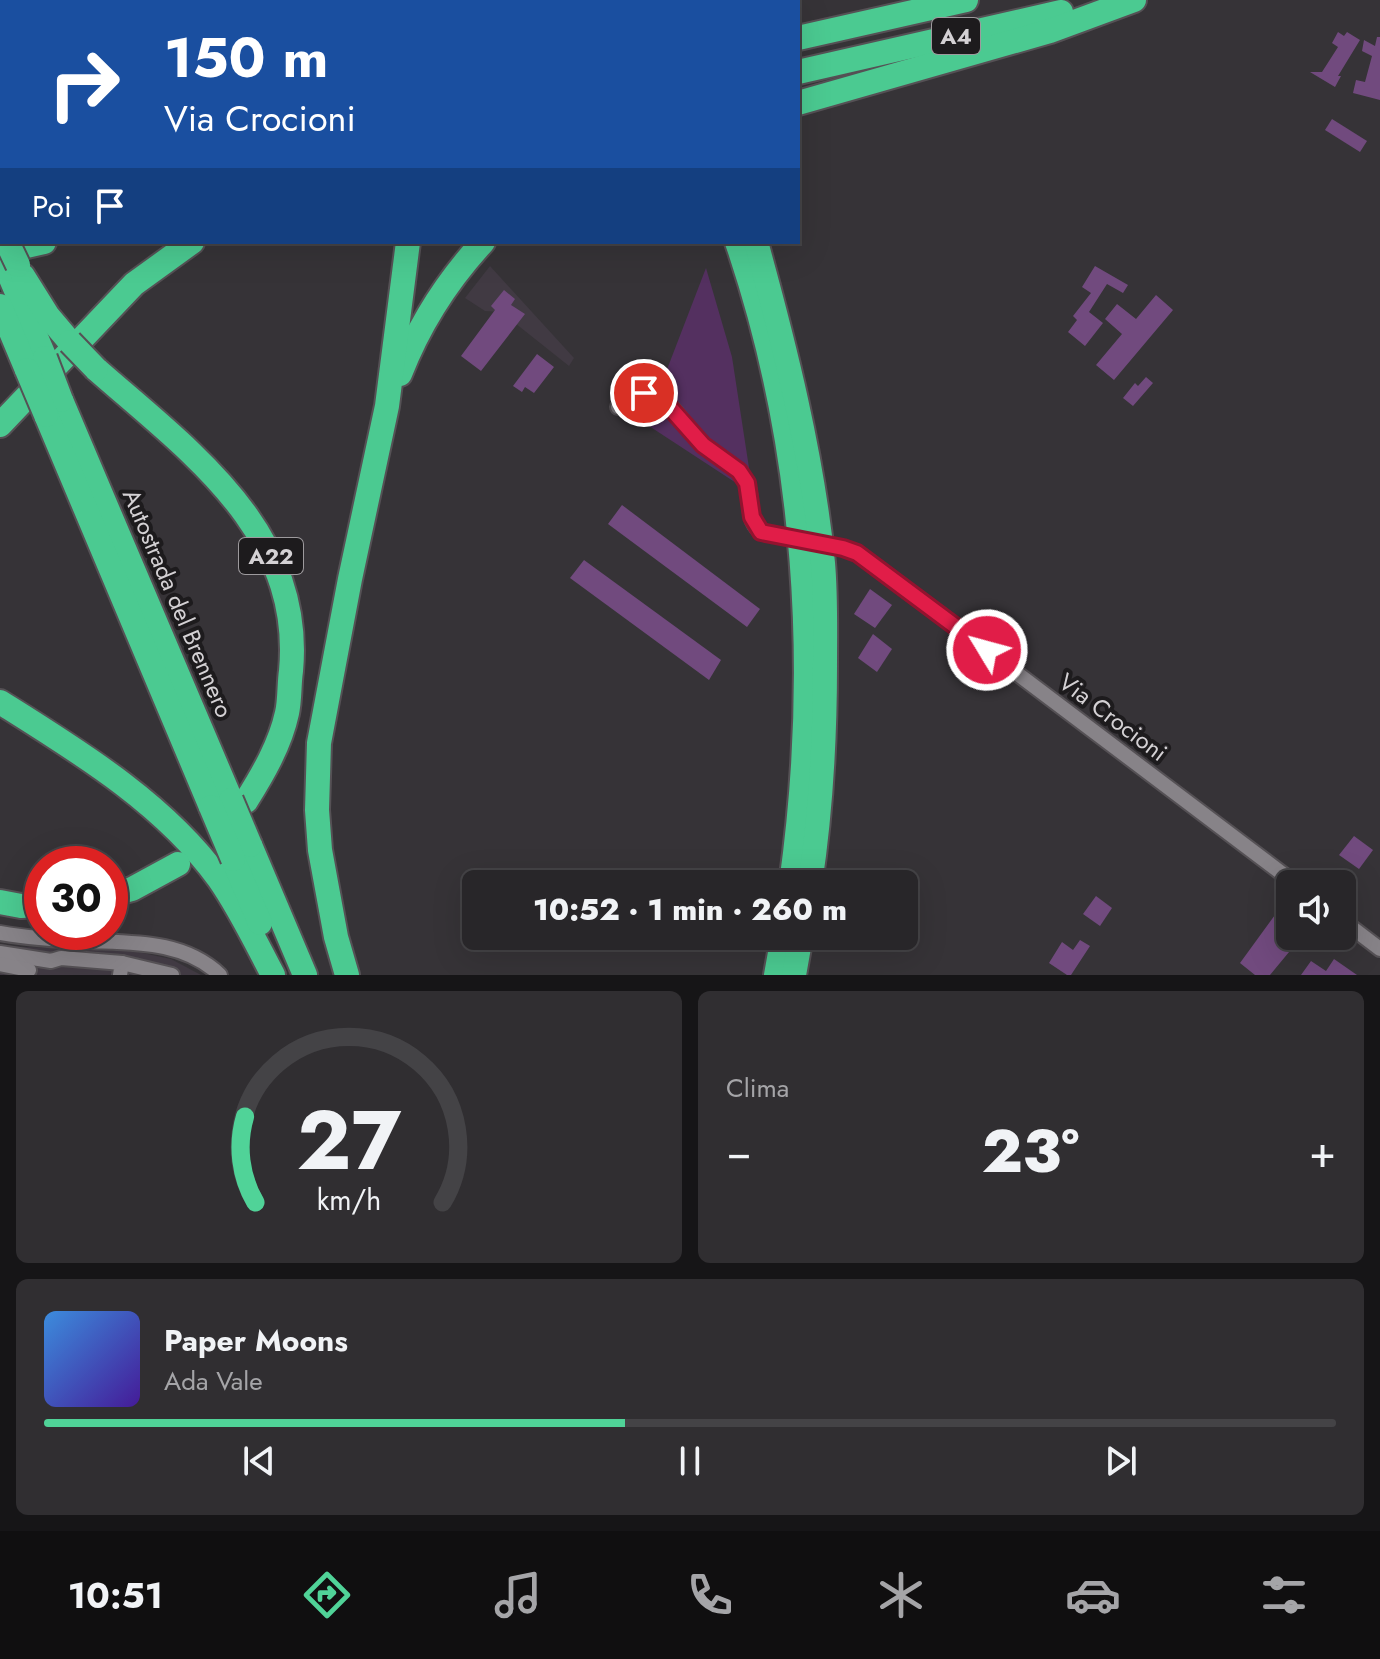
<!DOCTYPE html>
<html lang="it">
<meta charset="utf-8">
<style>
:root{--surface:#282629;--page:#302e31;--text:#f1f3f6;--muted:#a5a5a8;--line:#444346;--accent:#50d398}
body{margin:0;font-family:Jost,sans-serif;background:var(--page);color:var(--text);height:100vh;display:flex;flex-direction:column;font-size:30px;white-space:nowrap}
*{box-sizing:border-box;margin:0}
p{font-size:26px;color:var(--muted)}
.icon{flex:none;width:44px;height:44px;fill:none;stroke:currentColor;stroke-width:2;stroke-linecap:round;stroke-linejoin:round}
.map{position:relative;height:975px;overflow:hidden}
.sheet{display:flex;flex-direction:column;gap:16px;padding:16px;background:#161517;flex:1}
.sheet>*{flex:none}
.banner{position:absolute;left:0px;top:0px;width:800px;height:244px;box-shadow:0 8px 32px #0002,0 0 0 2px var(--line);background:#1a4fa0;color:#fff;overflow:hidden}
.fabs{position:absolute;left:1276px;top:870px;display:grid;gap:16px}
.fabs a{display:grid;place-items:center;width:80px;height:80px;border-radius:12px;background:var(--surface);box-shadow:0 8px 32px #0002,0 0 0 2px var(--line);font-size:40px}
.speed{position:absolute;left:24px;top:846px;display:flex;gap:16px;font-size:40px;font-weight:700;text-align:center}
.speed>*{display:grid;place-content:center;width:104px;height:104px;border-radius:50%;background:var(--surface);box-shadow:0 8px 32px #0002,0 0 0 2px var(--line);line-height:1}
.speed .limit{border:12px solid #d22;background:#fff;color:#111}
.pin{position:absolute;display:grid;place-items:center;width:68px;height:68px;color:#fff;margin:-34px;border:4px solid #fff;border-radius:50%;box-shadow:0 2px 8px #0007}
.me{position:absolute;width:88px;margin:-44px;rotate:307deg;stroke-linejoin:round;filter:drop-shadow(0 0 6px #0008)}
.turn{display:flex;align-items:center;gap:28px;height:168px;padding:0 32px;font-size:36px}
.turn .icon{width:104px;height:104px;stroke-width:2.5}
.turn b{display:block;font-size:56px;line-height:68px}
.then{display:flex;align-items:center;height:76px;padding:0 32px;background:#0003;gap:16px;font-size:30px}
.big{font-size:60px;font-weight:800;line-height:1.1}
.sheet .widget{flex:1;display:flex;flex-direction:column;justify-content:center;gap:12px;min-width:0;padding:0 28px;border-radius:12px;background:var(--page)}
.sheet .dial{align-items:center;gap:0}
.dial svg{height:208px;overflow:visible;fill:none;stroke:var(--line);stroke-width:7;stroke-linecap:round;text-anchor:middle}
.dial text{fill:var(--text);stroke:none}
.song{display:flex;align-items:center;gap:24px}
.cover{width:96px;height:96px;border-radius:12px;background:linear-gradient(135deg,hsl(210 70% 55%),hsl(260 70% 35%))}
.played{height:8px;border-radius:4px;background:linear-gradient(90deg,var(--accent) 45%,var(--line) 45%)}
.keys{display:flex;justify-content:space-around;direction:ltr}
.heat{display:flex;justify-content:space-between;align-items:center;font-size:44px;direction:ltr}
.sheet .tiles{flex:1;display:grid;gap:16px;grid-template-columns:1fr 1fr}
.widget:last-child{grid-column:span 2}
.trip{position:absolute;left:462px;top:870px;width:456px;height:80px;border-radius:12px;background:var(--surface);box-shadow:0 8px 32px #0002,0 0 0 2px var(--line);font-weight:800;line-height:80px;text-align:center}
.dock{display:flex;height:128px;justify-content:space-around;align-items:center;background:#100f10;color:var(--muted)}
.dock .icon{width:56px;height:56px}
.dock .on{color:var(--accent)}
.dock b{font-size:36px;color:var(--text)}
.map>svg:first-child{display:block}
.built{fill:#413a43}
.green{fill:#543060}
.building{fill:#714a7e}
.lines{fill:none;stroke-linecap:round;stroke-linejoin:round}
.minor-casing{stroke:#555155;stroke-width:18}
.highway-casing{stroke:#555155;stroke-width:28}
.minor{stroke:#878388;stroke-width:14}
.highway{stroke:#4bca91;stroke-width:24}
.minor-bridge-casing{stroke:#555155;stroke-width:18;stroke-linecap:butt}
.highway-bridge-casing{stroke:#555155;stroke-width:28;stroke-linecap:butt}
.minor-bridge{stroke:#878388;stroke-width:14}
.highway-bridge{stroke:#4bca91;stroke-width:24}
.route-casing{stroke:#92132f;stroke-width:20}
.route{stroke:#e11d48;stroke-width:14}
.labels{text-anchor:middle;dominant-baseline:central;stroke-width:8;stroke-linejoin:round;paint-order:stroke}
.shield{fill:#1d1b1d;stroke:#9d9a9d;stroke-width:2}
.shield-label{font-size:22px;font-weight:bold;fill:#d4d1d4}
.street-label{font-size:24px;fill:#d4d1d4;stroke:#1d1b1d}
</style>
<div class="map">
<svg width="1380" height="975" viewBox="0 0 1380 975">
<rect width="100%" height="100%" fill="#363337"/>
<g class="built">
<path d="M490,266L574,358L569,366L501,312L485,311L465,298Z"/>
<path d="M0,946L133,951L171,959L201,975H0Z"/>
</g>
<path class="green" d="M706,268L732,357L753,494L646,424Z"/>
<g class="building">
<path d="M1338,32L1344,36L1347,32L1360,40L1338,76H1341L1335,87L1310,72H1322L1338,47L1332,43Z"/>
<path d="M1377,37H1380V100L1353,93L1356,80L1365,82L1372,56L1362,51L1364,40L1375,46Z"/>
<path d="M1332,119L1367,141L1360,152L1325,130Z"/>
<path d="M1095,266L1128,285L1123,293L1107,284L1089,312L1103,323L1085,346L1068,332L1077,320L1073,316L1091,293L1082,287Z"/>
<path d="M504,290L515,299L511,305L525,314L481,371L461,356L495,310L491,306Z"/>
<path d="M1156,295L1173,310L1114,380L1096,365L1122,334L1105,319L1117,304L1136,319Z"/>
<path d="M537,354L554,367L534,393L525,387L522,392L513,386Z"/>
<path d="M1146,377L1153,383L1133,406L1123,398L1135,383L1138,386Z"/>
<path d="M622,505L760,609L747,627L608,524Z"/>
<path d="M584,560L721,660L709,680L570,578Z"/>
<path d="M870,589L892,605L875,628L854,614Z"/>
<path d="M873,634L892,649L877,672L858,658Z"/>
<path d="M1354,836L1373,850L1359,869L1339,855Z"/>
<path d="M1096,896L1112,908L1100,926L1083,914Z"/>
<path d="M1283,904L1290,909V936H1306L1297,948L1294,946L1270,975H1255L1240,963Z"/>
<path d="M1080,940L1090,946L1071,975H1067L1049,963L1062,942L1073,950Z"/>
<path d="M1334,959L1357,975H1301L1311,961L1326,971Z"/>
</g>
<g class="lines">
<defs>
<g id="minor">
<path d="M618,407C627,399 637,390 651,394C674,400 686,431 704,446C718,458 737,465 746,482C753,495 747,513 755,525C760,534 773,534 783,536"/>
<path d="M843,548L857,553L892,579L1296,884"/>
<path d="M1342,920L1380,949"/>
<path d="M0,933C28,938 57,940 86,941C133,943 183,940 220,975"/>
<path d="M0,953L51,961L61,958L122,963L120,975"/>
<path d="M122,963L172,975"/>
<path d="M0,964L29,970"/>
</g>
<g id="highway">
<path d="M195,0L203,2"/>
<path d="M305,0L309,2"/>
<path d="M632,0L633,2"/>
<path d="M655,0L656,2"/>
<path d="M77,2L84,0"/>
<path d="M0,34L2,33"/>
<path d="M798,38L966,0"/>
<path d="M798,72L1061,12"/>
<path d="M798,103L1050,31L1134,0"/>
<path d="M0,217H2"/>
<path d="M737,242C807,447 821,670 791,884"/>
<path d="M756,242C785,347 812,454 823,563C826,597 825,632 825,666C825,740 821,811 810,884"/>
<path d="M0,252L44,242"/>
<path d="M0,253L45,358"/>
<path d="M23,276L48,316L70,342"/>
<path d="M0,306L27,370"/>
<path d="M96,369C189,451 304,531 291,671C289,684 290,700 287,713C280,745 263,774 246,801"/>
<path d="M400,374C419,325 447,281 483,242"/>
<path d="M61,400L231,800"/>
<path d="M46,415L211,807"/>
<path d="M0,425L134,284L192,242"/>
<path d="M0,702C78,751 164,803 219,879C240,909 256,943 273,975"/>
<path d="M250,845L305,975"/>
<path d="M233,859L260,923"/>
<path d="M110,895L132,889L178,864"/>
<path d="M0,902L21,906L42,905"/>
<path d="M347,975L336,937L320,850L317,810L319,743L350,579L387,406L408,242"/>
<path d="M776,975L783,936"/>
<path d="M794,975L801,936"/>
</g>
</defs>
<use href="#minor" class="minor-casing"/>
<use href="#highway" class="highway-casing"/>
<use href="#minor" class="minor"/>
<use href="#highway" class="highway"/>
<defs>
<path id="minor-bridge" d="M783,536L843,548"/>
<g id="highway-bridge">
<path d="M7,242L18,265"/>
<path d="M70,342L96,369"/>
<path d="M45,358L61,400"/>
<path d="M27,370L46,415"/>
<path d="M231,800L250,845"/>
<path d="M211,807L233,859"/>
</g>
</defs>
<use href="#minor-bridge" class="minor-bridge-casing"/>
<use href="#highway-bridge" class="highway-bridge-casing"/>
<use href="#minor-bridge" class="minor-bridge"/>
<use href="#highway-bridge" class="highway-bridge"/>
</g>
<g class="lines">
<defs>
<path id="route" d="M644,393L653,394L665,402L703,445L739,471L747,483L752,517L761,532L843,548L857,553L987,650"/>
</defs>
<use href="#route" class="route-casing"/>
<use href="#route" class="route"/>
</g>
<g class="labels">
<g class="shield">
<rect x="932" y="18" width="48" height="36" rx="6"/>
<rect x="239" y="538" width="64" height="36" rx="6"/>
</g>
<g class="shield-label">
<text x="956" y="36">A4</text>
<text x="271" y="556">A22</text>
</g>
<g class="street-label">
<text transform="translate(178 603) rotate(67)">Autostrada del Brennero</text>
<text transform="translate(1113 717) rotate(37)">Via Crocioni</text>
</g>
</g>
</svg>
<div class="fabs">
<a><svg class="icon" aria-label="sound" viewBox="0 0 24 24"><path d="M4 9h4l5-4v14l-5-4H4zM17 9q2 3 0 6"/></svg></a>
</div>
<div class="speed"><div class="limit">30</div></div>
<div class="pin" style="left:644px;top:393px;background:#d93025"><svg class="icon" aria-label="arrive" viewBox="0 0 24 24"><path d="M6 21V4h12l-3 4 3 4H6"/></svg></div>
<svg class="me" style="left:987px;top:650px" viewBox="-20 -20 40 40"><circle r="17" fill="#e11d48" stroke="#fff" stroke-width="3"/><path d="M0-11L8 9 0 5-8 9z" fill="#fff"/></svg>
<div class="trip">10:52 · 1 min · 260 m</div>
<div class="banner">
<div class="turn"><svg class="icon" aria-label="right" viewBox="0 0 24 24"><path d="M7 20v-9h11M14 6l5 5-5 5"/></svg><div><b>150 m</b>Via Crocioni</div></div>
<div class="then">Poi<svg class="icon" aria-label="arrive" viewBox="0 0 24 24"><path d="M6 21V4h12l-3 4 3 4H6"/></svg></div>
</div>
</div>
<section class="sheet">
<div class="tiles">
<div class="widget dial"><svg viewBox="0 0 100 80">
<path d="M14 69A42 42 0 1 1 86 69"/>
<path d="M14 69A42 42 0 0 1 10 36" stroke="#50d398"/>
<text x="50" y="56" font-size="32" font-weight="700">27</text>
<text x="50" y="72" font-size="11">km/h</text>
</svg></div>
<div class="widget"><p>Clima</p>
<div class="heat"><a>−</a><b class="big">23°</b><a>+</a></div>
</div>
<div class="widget">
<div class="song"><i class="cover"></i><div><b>Paper Moons</b><p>Ada Vale</p></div></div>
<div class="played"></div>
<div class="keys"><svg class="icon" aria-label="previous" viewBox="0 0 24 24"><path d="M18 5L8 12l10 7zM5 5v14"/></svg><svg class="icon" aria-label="pause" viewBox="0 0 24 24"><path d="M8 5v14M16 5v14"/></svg><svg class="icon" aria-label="next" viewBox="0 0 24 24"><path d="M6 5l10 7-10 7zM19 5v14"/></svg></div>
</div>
</div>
</section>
<nav class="dock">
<b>10:51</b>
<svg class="icon on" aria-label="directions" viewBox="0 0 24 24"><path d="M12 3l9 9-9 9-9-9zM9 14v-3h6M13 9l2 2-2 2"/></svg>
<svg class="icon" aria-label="music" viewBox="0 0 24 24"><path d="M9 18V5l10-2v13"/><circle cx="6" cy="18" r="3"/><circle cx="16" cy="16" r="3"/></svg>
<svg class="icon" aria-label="phone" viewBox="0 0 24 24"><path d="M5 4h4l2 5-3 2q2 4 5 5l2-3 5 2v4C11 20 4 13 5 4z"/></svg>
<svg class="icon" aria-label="climate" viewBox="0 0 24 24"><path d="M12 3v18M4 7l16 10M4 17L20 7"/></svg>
<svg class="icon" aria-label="car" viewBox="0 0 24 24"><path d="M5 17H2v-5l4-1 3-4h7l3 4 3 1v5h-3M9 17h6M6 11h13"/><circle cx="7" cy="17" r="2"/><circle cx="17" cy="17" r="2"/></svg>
<svg class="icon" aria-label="filters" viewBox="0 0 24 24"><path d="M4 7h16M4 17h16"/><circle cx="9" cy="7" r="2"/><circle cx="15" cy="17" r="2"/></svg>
</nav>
